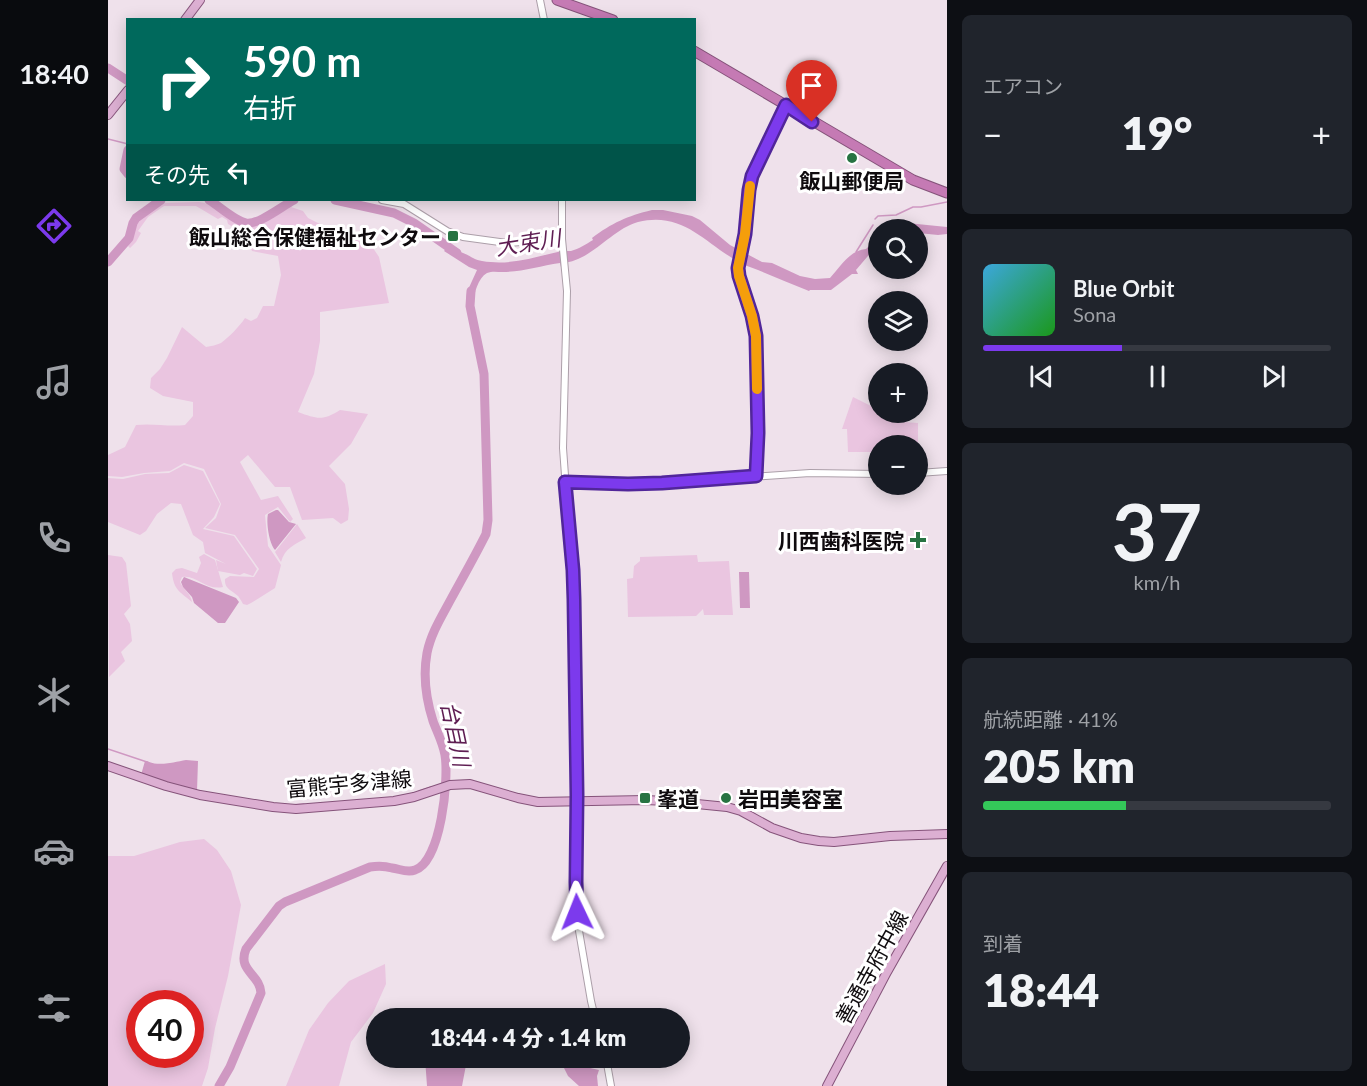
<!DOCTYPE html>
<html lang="ja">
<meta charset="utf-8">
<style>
:root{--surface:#171b24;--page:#20242c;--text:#f1f3f6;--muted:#9ea1a6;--line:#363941;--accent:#7c3aed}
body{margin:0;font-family:Lato,"Noto Sans JP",sans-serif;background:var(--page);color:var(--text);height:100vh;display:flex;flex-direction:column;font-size:22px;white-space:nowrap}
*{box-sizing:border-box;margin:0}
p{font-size:20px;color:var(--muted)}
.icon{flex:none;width:33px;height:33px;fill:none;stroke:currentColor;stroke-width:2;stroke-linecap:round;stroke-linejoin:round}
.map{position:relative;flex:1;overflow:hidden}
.drawer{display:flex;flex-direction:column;gap:15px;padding:15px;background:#0d0f14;width:420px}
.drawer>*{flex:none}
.hud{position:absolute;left:18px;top:18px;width:570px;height:183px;border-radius:0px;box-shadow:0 3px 15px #0003;background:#00695c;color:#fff;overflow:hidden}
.controls{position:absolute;left:760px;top:219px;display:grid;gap:12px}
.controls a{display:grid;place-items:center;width:60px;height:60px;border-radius:50%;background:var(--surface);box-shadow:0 3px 15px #0003;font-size:30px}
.speed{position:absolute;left:18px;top:990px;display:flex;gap:12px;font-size:30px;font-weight:700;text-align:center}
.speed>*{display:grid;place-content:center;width:78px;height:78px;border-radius:50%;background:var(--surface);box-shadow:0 3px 15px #0003;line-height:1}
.speed .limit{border:9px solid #d22;background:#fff;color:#111}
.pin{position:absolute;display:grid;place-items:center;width:51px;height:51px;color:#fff;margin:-62px -26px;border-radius:50% 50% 50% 0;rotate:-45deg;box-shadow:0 0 6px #0007}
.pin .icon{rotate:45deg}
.me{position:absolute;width:66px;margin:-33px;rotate:358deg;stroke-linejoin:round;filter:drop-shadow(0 0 4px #0008)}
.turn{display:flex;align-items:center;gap:21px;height:126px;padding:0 18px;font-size:27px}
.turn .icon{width:78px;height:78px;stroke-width:2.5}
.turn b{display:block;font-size:42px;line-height:51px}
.then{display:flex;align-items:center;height:57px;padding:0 18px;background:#0003;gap:12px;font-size:22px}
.big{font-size:45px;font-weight:800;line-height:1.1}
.drawer .widget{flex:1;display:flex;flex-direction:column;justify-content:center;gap:9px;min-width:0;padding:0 21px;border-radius:9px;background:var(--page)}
.drawer .dial{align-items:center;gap:0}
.dial b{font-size:78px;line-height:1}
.song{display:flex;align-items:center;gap:18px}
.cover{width:72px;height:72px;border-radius:9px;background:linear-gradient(135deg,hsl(200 70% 55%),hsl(120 70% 35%))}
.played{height:6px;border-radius:3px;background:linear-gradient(90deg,var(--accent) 40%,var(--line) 40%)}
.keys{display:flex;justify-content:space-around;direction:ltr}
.heat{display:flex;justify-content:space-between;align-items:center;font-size:33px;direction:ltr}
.charge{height:9px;border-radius:4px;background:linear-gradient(90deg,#34c759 41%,var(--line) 0)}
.trip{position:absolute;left:258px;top:1008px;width:324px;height:60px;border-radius:30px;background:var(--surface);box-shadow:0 3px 15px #0003;font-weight:800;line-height:60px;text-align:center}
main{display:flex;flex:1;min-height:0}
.tab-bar{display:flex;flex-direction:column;width:108px;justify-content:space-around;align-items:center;background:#090b0e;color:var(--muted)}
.tab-bar .icon{width:42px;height:42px}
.tab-bar .selected{color:var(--accent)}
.tab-bar b{font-size:27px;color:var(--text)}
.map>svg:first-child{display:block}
.green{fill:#eac5e0;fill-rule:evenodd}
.water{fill:#cf98c2}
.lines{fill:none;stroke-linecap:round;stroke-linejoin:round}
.stream{stroke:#cf98c2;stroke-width:1.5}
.river{stroke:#cf98c2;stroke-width:9}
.minor-casing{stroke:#ac9fa9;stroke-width:8}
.major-casing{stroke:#85537a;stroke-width:10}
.highway-casing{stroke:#85537a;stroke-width:11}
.minor{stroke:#fff;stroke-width:6}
.major{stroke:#dcafd2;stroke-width:8}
.highway{stroke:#c57ab4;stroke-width:9}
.route-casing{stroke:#51269a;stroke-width:15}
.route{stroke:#7c3aed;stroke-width:10}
.slow{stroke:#f59e0b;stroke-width:10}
.poi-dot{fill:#277342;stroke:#fff;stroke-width:2}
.labels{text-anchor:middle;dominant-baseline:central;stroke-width:6;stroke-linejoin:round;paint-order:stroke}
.poi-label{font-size:21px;font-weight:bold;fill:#0f0b0e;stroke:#fff;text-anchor:end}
.street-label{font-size:21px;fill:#0f0b0e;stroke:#fff}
.water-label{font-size:22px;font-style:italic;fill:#5f1e53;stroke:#fff}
</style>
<main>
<nav class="tab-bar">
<b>18:40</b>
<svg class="icon selected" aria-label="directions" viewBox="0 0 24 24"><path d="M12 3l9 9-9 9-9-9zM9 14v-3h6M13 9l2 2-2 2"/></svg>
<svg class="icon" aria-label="music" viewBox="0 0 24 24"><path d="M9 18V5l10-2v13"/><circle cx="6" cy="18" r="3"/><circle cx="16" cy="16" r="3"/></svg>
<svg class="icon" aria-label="phone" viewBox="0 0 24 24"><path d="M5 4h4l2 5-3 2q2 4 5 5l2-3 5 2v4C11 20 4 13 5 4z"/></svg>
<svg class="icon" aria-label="climate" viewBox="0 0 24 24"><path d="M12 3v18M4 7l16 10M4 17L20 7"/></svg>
<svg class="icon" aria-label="car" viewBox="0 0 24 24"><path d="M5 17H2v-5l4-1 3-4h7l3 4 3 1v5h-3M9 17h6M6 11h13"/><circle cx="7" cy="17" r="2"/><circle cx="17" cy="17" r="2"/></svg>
<svg class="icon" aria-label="filters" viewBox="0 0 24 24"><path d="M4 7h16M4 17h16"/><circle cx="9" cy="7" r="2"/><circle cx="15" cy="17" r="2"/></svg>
</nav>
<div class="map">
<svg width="839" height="1086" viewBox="0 0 839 1086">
<rect width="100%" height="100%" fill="#efe1eb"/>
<g class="green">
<path d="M91,202L97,203L134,224L146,226L171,209L183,207L195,211L200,218L214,225L257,243L265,248L271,257L281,303L212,312V341L206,374L190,412C209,419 215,421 232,410L260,414L243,444L221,466L237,484L241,509L240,520L233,524L225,518L194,520L182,487H167L140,455L132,462L153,500L170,496L185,519L182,522L170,507L157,515L160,546L173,565L167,588L143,603L139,605L135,604C134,602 131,597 130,596C124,590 116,589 117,579L122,576L146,577L151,569L127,535L97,528L108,518L113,504L96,469L76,463L62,471L36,473L14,477L0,476V455L17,447L28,425C45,423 60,427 77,425L85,416V402L55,396L42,388L43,378L52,369L59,358L74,327L98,347C103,346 109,345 113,343C120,338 132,326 137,318L143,321L149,318L155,306H166L173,275L170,256L144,251L139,235L120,224L119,220L114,217L110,219L88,206H56L40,217L30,231L33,233L28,242L22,248L20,246L28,224L33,218L53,203Z"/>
<path d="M745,397L771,410V412L781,413L796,422L810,423V445L771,446V452H740L739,429H734Z"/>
<path d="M76,465L95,471L112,504L106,517L95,529L126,536L149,569L145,576L136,573L132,575L110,571L108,560L118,564L97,553L95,542L85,535L73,504L63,503L49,514L38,531L32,535L0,522V478L15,479L37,474L61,473Z"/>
<path d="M189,524L198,538C186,545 177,548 173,562L167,552Z"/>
<path d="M96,554L107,560L115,587C98,591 88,574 74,577L72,582C75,589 83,594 84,602C71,591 66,590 64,573L68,569L74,568L89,573L93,563L91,557Z"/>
<path d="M0,555L14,557L18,563L23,606L16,614L22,624L24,641L13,652L17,661L1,677Z"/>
<path d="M589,555L590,562L621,561L625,615H596L595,609L588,616L520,617L519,579L525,578L526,566L532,561V557Z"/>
<path d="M96,839L109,850L123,871L133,905L120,976L107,1028L100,1068L94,1086H0V856H26L72,842ZM32,1004H82V1054H32Z"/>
<path d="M277,964L278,984L265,1013L243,1042L231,1086H178L201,1030L220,1003L241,981Z"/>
</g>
<g class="water">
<path d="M544,210H555L584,216L592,220L622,245L654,262L664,263L692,276L707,279L722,278C732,267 742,250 758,249L765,242L771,231V243L748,270L750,274H744L723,290H702L701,291C684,284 667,277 650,270C643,267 635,265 629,261C596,242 574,211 530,222C502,230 484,261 454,263V268L453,267L452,263C432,266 414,272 394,272C389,272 384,271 379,273C370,278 366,294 365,303H358L359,292L369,270L361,267L336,251L342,244L352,250V252C360,254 366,260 374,261C403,266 426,257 454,251C457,251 460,251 463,251C471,249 478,244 485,240L484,238C504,223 519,216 544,210Z"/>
<path d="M799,223L839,227V234L830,235L810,233V230L775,229L784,226Z"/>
<path d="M168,510H170L181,522L188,524L167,550C161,543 158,522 160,514Z"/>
<path d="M631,572H641L642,608H632Z"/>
<path d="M76,577L128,598L131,602L117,623H110L86,603L84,597L75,587L73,582Z"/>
<path d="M78,760L90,761L89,791L33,775L37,761H39C50,767 66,762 78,760Z"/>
<path d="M317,1058H366L358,1065L354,1086H319Z"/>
<path d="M469,1065L491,1070L489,1076L490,1086H471L460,1076L456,1068Z"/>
</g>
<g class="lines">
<g class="stream">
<path d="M0,139L20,144"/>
<path d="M767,219L770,216L788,215L805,207H813L839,202"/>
<path d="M748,252L765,225"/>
<path d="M0,749L39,762"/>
<path d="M334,782L338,780"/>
<path d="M311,791L323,787"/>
<path d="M183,805L196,804"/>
</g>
<g class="river">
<path d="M0,68L20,81"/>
<path d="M20,150L16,169L20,174"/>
<path d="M101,200C110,205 127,221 138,223C151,225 174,206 186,200"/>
<path d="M227,200L286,213L306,223L349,253"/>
<path d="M0,262L21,238L25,223L28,218L53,200"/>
<path d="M111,1086L122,1067L153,993C152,974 129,971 138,949L171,906L177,902L262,867C269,866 277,866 284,868C292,869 299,873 307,870C333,862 341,779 337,755C335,743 329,732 325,721C318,699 315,675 319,653C323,633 334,616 343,599C355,577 367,556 378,534L380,520L376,374L362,306L363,291"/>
</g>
<defs>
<g id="minor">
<path d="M432,0L436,20"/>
<path d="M274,200L296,204L339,231L355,237L399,243L454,239"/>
<path d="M454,200V239L459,291L455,448L466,599L469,801L468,897L470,925L483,1001L487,1018"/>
<path d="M810,473L839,471"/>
<path d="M648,476L650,433L648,336L644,316L631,276L630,268L637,234L641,190L644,176L678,105"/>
<path d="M457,482L520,484L554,483L702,473L771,474"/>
<path d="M498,1058L503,1086"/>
</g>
<g id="major">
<path d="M77,20L92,0"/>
<path d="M0,115L20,90"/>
<path d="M0,766L58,786L92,795L165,807L188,809L286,801L306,797L342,785L362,784L410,798L430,802L537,800L559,801L619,807L633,811L664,828L693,838L711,841L726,842L782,836L839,834"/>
<path d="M719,1086L779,972L839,866"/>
</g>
<g id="highway">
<path d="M449,0L505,20"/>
<path d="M586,51L805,180L839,193"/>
</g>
</defs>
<use href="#minor" class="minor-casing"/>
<use href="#major" class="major-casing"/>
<use href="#highway" class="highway-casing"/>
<use href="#minor" class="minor"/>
<use href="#major" class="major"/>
<use href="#highway" class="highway"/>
</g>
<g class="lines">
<defs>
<path id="route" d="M469,912L468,882L469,795L466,599L465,570L457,482L520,484L554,483L648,476L650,433L648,336L644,316L631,276L630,268L637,234L641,190L644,176L678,105L704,122"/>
</defs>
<use href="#route" class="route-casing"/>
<use href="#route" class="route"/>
<path class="slow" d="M642,186L637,234L630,268L631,276L644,316L648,336L649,389"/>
</g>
<g class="poi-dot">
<circle cx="744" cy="158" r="6"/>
<rect x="339" y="230" width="12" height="12" rx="3"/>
<path d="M807 531h6v6h6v6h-6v6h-6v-6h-6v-6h6z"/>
<rect x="531" y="792" width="12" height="12" rx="3"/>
<circle cx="618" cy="798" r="6"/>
</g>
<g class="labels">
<g class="poi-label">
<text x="744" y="180" text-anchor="middle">飯山郵便局</text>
<text x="333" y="236">飯山総合保健福祉センター</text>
<text x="796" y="540">川西歯科医院</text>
<text x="549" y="798" text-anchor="start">峯道</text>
<text x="630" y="798" text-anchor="start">岩田美容室</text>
</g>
<g class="street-label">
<text transform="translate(241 783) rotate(-5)">富熊宇多津線</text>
<text transform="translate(763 967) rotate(-61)">善通寺府中線</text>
</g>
<g class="water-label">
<text transform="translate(420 242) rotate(-9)">大束川</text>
<text transform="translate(348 734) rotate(78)">台目川</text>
</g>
</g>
</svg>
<div class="controls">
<a><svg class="icon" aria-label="search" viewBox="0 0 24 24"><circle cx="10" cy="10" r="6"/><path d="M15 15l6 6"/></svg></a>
<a><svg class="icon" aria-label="layers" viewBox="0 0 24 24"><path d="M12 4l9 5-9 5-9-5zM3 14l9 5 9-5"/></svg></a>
<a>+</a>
<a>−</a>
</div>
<div class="speed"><div class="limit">40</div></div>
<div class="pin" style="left:704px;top:122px;background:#d93025"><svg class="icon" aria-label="arrive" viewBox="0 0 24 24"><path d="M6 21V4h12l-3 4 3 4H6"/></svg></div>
<svg class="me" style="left:469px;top:912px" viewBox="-20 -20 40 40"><path d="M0-17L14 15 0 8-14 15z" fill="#7c3aed" stroke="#fff" stroke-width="4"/></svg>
<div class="trip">18:44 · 4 分 · 1.4 km</div>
<div class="hud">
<div class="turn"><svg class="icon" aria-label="right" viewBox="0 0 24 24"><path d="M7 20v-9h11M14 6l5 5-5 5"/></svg><div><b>590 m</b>右折</div></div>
<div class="then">その先<svg class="icon" aria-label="left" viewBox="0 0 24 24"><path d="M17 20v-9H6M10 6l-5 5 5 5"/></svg></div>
</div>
</div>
<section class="drawer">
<div class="widget"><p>エアコン</p>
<div class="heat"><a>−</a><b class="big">19°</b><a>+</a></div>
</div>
<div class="widget">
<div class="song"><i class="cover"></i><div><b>Blue Orbit</b><p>Sona</p></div></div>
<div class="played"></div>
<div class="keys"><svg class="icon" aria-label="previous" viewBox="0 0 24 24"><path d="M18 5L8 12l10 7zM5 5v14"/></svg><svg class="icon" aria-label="pause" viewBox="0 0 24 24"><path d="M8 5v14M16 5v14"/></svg><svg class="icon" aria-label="next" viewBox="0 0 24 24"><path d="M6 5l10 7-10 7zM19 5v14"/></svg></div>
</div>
<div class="widget dial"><b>37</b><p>km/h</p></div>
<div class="widget"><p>航続距離 · 41%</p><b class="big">205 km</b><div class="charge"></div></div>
<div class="widget"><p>到着</p><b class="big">18:44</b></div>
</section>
</main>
